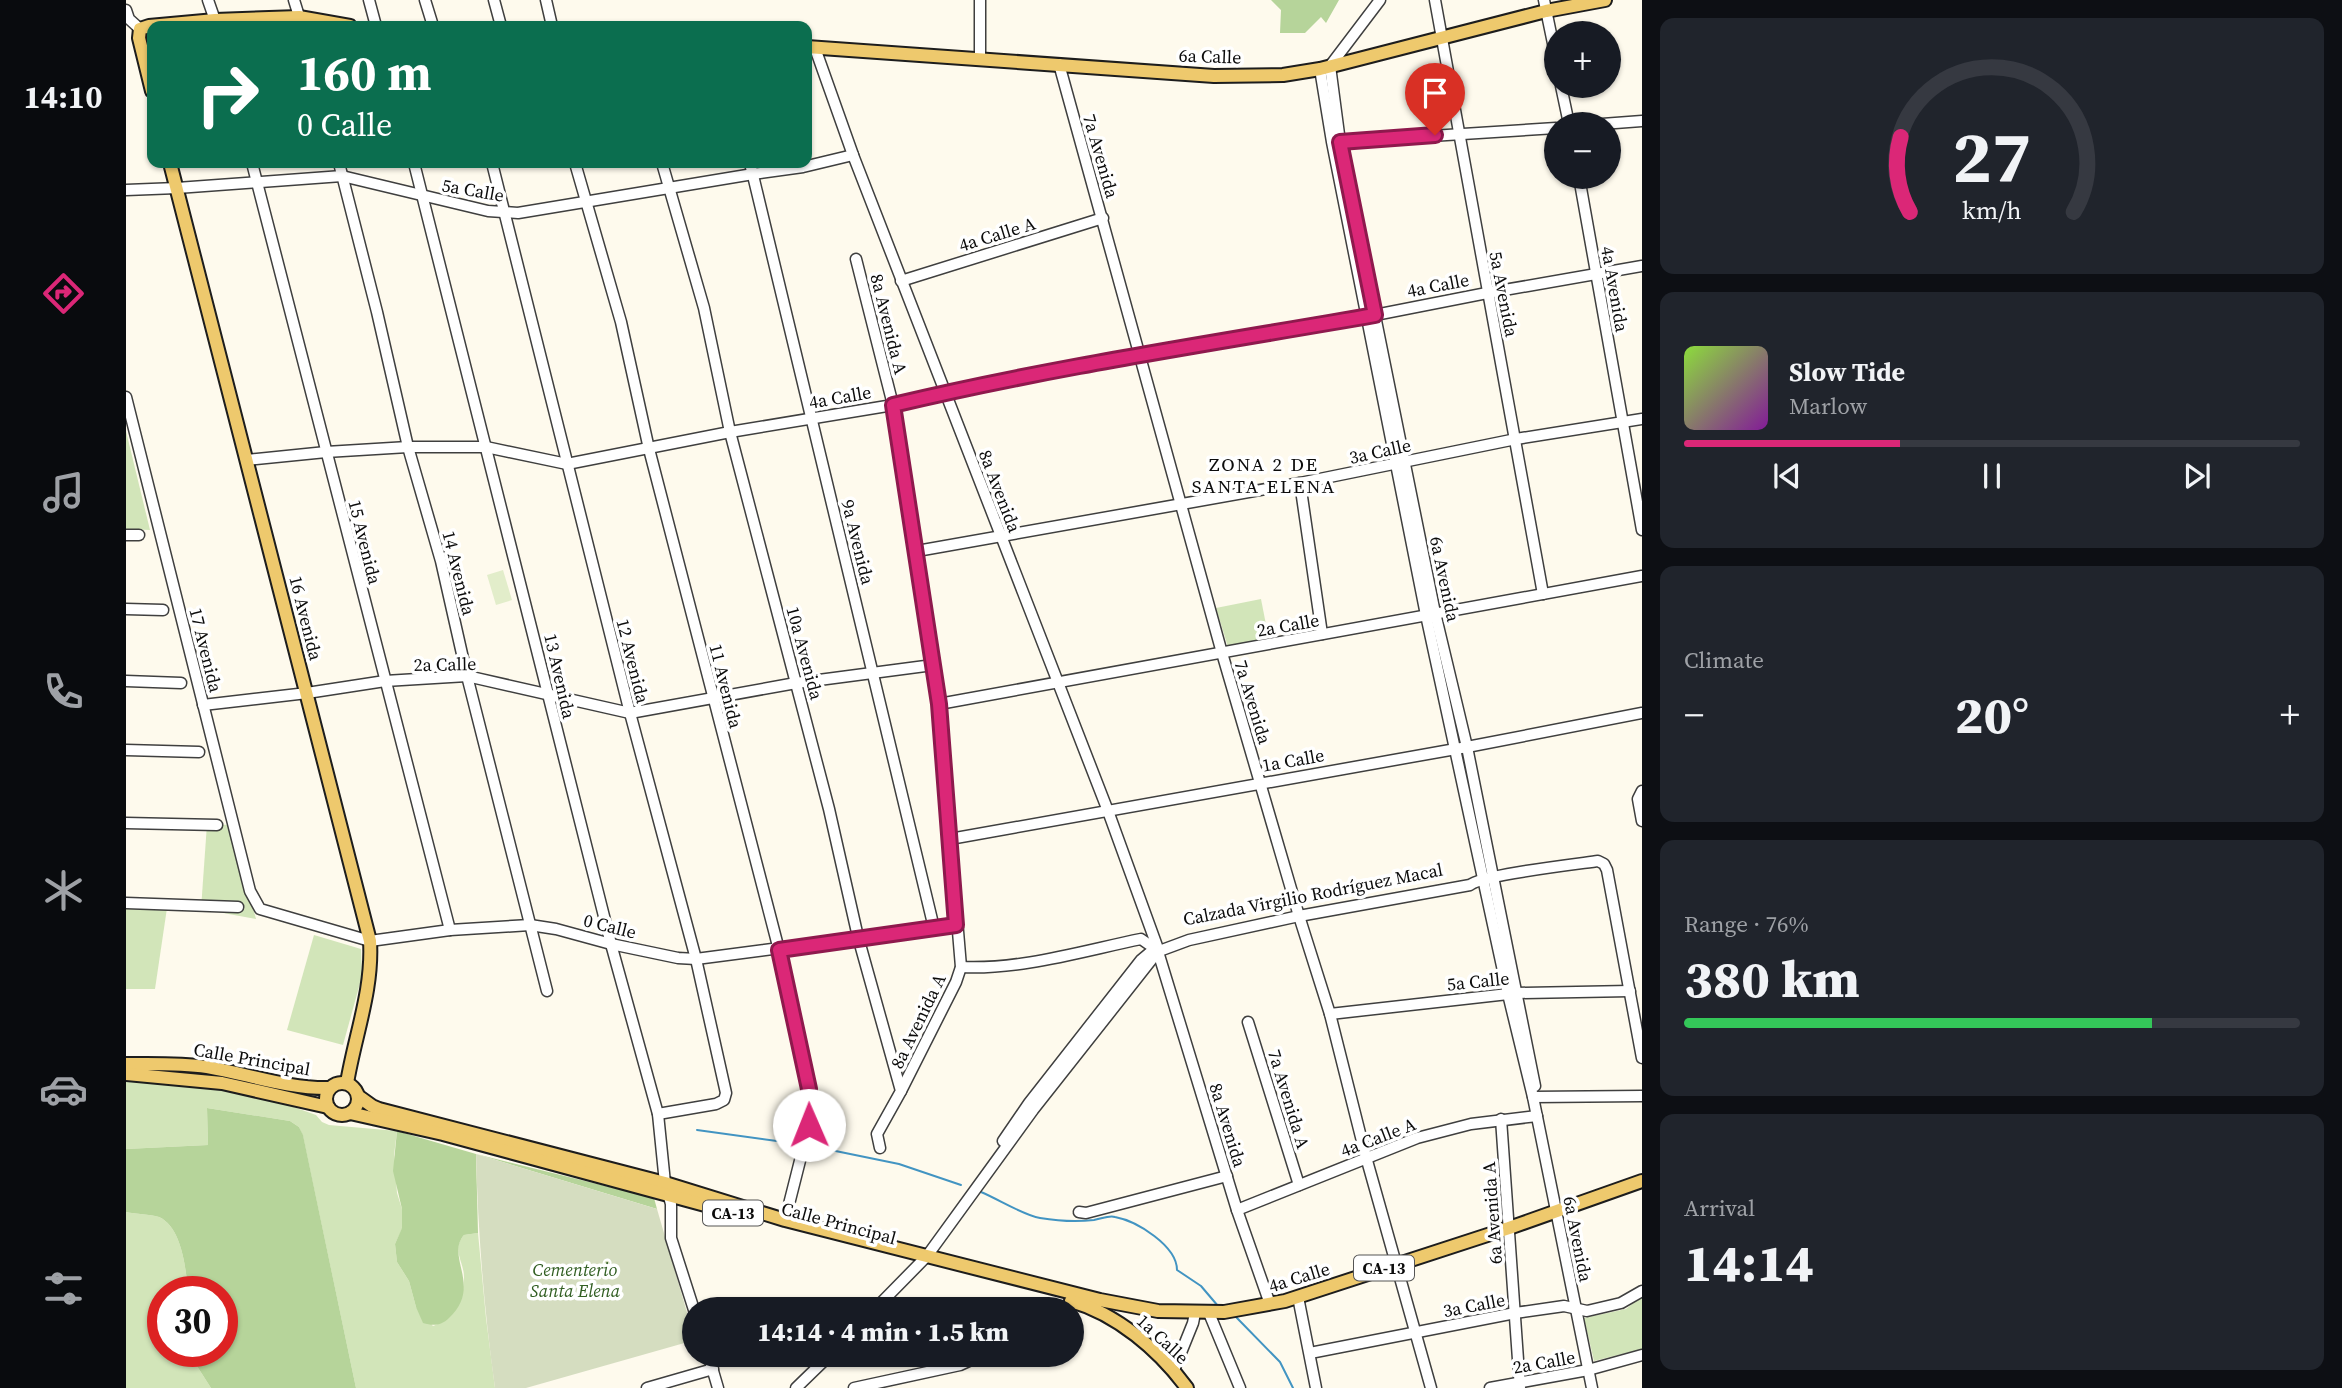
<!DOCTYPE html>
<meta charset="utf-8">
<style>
:root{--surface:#171b24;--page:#20242c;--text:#f1f3f6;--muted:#9ea1a6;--line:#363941;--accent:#db2777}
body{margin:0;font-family:"Source Serif 4",serif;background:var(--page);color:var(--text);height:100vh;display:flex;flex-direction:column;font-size:26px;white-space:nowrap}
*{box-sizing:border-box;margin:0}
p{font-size:23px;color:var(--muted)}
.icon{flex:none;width:38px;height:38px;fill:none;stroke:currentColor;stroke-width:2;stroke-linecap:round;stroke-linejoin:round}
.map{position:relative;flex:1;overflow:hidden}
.drawer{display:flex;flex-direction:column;gap:18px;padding:18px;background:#0d0f14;width:700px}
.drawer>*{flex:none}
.guide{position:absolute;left:21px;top:21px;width:665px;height:147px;border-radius:14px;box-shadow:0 2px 5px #0004;background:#0b6e4f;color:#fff;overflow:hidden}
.fabs{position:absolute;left:1418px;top:21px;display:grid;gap:14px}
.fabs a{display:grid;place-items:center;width:77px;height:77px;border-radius:50%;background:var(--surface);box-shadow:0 2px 5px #0004;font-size:35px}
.speed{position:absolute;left:21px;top:1276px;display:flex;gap:14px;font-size:35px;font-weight:700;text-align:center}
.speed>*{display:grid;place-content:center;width:91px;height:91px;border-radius:50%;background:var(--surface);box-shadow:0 2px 5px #0004;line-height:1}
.speed .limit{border:10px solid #d22;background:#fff;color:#111}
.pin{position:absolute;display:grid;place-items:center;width:60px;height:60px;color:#fff;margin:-72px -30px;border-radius:50% 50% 50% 0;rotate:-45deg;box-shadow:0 0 7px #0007}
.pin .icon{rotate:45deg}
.me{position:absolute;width:77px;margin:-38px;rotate:359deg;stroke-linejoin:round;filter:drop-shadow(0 0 5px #0008)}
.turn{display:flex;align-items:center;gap:24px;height:147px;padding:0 35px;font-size:32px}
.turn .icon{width:91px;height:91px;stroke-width:2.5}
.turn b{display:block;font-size:49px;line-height:60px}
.big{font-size:52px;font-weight:800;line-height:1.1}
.drawer .widget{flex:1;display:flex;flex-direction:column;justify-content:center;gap:10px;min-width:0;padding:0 24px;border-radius:14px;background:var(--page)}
.drawer .dial{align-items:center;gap:0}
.dial svg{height:182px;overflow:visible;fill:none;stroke:var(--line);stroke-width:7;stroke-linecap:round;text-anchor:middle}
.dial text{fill:var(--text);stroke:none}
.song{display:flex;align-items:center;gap:21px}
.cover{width:84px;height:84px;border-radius:10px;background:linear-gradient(135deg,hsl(90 70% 55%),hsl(290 70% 35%))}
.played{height:7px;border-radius:4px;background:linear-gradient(90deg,var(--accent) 35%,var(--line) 35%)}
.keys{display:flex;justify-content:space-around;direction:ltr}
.heat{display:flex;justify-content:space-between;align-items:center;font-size:38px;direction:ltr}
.charge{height:10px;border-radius:5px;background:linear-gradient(90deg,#34c759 76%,var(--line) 0)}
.trip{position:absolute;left:556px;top:1297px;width:402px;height:70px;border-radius:35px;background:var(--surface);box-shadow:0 2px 5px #0004;font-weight:800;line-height:70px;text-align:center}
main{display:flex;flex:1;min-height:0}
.tabs{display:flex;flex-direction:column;width:126px;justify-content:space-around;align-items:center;background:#090b0e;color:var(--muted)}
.tabs .icon{width:49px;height:49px}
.tabs .current{color:var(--accent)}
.tabs b{font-size:32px;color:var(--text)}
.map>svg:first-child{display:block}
.green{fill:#d2e5b9}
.forest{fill:#b6d49a}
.cemetery{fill:#d5ddc0}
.pitch{fill:#e2edca}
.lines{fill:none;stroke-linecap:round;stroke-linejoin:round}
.stream{stroke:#4294c2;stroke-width:2}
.minor-casing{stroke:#3f3f3f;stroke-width:13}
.major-casing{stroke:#1d1d1d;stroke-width:16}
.minor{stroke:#fff;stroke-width:10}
.major{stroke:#eec96d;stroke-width:12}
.route-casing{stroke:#8e194d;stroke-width:18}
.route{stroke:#db2777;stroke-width:12}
.labels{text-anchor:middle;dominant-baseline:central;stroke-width:7;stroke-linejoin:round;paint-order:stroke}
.shield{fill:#fff;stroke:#555;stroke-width:2}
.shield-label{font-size:16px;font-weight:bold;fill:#0c0c0c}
.street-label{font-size:18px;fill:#0c0c0c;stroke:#fff}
.park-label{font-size:18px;font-style:italic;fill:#315e22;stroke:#fff}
.neighbourhood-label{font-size:19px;letter-spacing:2px;fill:#0c0c0c;stroke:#fff}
</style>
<main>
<nav class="tabs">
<b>14:10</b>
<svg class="icon current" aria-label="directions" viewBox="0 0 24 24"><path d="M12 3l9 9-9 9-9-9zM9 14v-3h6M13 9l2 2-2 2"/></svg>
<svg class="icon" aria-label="music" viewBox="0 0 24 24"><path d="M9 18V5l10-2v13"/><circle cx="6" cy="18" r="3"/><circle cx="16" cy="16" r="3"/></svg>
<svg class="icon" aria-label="phone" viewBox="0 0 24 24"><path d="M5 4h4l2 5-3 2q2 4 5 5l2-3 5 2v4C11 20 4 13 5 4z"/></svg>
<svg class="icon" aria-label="climate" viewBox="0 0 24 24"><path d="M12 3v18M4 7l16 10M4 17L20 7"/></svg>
<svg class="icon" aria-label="car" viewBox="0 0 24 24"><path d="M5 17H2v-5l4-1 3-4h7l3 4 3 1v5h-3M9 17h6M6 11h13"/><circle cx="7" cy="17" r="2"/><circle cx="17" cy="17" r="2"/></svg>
<svg class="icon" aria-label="filters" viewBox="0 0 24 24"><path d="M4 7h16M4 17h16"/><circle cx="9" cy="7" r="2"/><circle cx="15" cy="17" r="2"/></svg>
</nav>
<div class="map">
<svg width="1516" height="1388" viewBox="0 0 1516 1388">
<rect width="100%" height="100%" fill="#fefaed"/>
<g class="green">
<path d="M0,431L24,530L0,529Z"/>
<path d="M1135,599L1143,640L1102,647L1090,608Z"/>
<path d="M81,824L104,825L130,919L75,909Z"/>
<path d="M0,907L41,908L29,989H0Z"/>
<path d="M188,935L235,949L236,976L217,1045L161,1030Z"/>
<path d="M0,1080L85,1086L148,1100L190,1115L196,1122L203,1125L271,1131L268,1155L271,1193L276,1209V1229L269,1244L271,1262L283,1281L290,1307L307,1326C329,1319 338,1300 338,1277C338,1261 325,1250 338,1235L352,1233L360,1318L369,1388H230L177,1136L173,1127L164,1121L81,1108L82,1145L0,1149Z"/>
<path d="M0,1212C10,1214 23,1214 33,1217C56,1227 60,1270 62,1291L37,1292V1351H68L69,1363L85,1388H0Z"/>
<path d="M1516,1296V1349L1468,1361L1458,1318L1500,1309Z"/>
</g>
<g class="forest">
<path d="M1145,0H1213L1200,23L1195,17L1179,33H1154L1155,10Z"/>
<path d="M81,1108L164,1121L173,1127L177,1135L230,1388H85L69,1363L68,1351H96V1292L62,1291C60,1270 56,1227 33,1217C23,1214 10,1214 0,1212V1149L82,1145Z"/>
<path d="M271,1131L350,1154L528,1198L531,1209L350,1154L352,1233L338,1235C319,1257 357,1286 323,1318C315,1326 307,1326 297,1323L290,1307L283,1281L271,1262L269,1244L276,1228V1209L267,1171Z"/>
</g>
<path class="cemetery" d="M350,1154L531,1209L569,1340L400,1388H369C358,1310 352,1233 350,1154Z"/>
<path class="pitch" d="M377,570L386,600L370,605L361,575Z"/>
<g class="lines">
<g class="stream">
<path d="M571,1130L673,1144"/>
<path d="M690,1147L773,1164L835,1185"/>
<path d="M855,1192C872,1199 897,1215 914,1218C932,1221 951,1222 968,1220C975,1219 983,1215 989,1217C1011,1221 1051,1246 1051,1270L1075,1286L1092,1306"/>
<path d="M1110,1317L1154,1362L1167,1388"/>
</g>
<defs>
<g id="minor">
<path d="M82,0L91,26"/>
<path d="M168,0L176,26"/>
<path d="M243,0L250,26"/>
<path d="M299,0L307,26"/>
<path d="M368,0L375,26"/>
<path d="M420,0L426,26"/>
<path d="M1254,0L1204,66L1214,142L1309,613L1341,747L1409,1086"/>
<path d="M1309,0L1417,594"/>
<path d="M1418,0L1430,58"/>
<path d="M0,10L3,19L14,29"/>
<path d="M689,48L727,155L982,811L1031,946"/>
<path d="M854,59V0"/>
<path d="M933,64L1096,653L1173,916L1204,1014L1240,1157L1305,1388"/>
<path d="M1194,69L1206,142L1300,615L1382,994L1407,1097L1466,1388"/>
<path d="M1435,86L1443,124"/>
<path d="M1476,124L1516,121"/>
<path d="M1210,142L1430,128"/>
<path d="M126,163L324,930"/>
<path d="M213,163L251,312L282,447L315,561L341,676L421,991"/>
<path d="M288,163L485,944L532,1114L539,1183L545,1204V1238L569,1313"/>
<path d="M366,163L504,713L570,959L600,1093L598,1100L590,1104L532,1114"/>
<path d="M449,163L495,322L523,449L653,950L683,1089V1125L659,1220"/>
<path d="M536,163L578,308L604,432L703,809L732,937L775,1091L751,1134L754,1148"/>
<path d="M624,163L808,928"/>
<path d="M1453,177L1516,530"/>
<path d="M0,190L51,188L216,176L362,211L392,213L627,174L677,167L727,155"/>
<path d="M730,259L767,405L791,551L813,704L835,967L830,982L775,1091"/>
<path d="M775,281L977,218"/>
<path d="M0,397L124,891L134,909L244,941L324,930L404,925L430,929L485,944L552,958L570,959L830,925"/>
<path d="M121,460L200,452L282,447H360L441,464L604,432L767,405L819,393L1015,354L1249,315L1361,293L1516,266"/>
<path d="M1174,483L1196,634"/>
<path d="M0,535H13"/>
<path d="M791,551L1174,483L1390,439L1516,419"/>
<path d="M0,609L37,610"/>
<path d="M0,681L55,683"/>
<path d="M813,704L1516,576"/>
<path d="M77,705L181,693L259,681L341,676L504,713L670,683L807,665"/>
<path d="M0,750L73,752"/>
<path d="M1516,791L1512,799L1516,821"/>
<path d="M0,823L91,825"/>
<path d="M824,839L1341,747L1516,713"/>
<path d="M0,903L112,907"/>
<path d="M1036,950L1063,940L1173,916L1344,885C1355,875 1451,864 1472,861L1478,864L1481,870L1516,1058"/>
<path d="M1033,955L1111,1210L1144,1304"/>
<path d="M835,967C895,970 956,951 1015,939L1028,948"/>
<path d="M1204,1014L1391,993L1504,991"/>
<path d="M1122,1022L1173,1185"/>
<path d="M1407,1097L1516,1096"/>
<path d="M1375,1119L1394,1388"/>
<path d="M877,1141L903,1103L1015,960L1027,950"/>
<path d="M1111,1210L1291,1138L1345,1124L1411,1116"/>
<path d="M953,1212L960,1213L1101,1176"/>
<path d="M1172,1297L1190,1388"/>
<path d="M749,1309L801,1256L907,1110L1030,954"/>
<path d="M1083,1313L1114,1388"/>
<path d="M1184,1353L1389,1313L1438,1306L1461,1311L1495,1303L1516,1291"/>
<path d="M582,1354L592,1388"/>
<path d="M1048,1370L1067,1323L1069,1313"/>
<path d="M521,1388L587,1369"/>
<path d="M670,1388L705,1354"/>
<path d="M728,1388L834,1365L858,1354"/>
<path d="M1364,1388L1462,1370L1516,1355"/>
</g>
<g id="major">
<path d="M681,47L1088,76L1157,75L1194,69L1420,11L1479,0"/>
<path d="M26,91L13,38L14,29L23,26L89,20L173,17L224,26"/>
<path d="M44,163L244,941C247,990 229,1035 221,1083"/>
<path d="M0,1064C27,1064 54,1063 81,1067C122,1074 162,1089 204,1088"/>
<path d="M0,1074L96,1083L202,1107"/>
<circle cx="216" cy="1099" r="16"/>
<path d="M232,1096L246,1106L253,1109L539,1183L659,1220L974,1300L1032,1311L1098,1312L1159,1301L1383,1228L1516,1181"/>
<path d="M224,1113L317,1134L616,1215"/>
<path d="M945,1301C991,1314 1033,1350 1061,1388"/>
</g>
</defs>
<use href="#minor" class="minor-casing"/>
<use href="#major" class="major-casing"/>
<use href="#minor" class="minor"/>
<use href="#major" class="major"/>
</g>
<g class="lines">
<defs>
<path id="route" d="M683,1125V1089L653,950L830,925L813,704L767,405C926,367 1088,343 1249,315L1214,142L1309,135"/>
</defs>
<use href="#route" class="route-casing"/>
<use href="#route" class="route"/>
</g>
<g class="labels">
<g class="shield">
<rect x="577" y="1200.5" width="60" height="25" rx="5"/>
<rect x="1228" y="1255.5" width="60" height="25" rx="5"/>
</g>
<g class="shield-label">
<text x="607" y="1213">CA-13</text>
<text x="1258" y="1268">CA-13</text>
</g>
<g class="street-label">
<text transform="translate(1084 56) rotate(2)">6a Calle</text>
<text transform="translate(975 156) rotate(74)">7a Avenida</text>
<text transform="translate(347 190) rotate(10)">5a Calle</text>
<text transform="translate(871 234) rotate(-17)">4a Calle A</text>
<text transform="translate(1312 285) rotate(-11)">4a Calle</text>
<text transform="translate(1489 289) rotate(80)">4a Avenida</text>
<text transform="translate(1378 294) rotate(79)">5a Avenida</text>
<text transform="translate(763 324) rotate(76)">8a Avenida A</text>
<text transform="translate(714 397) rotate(-10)">4a Calle</text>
<text transform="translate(1254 451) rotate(-12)">3a Calle</text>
<text transform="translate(874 491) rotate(69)">8a Avenida</text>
<text transform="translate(239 542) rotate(76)">15 Avenida</text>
<text transform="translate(732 542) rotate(76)">9a Avenida</text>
<text transform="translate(333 573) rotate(76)">14 Avenida</text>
<text transform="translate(1319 579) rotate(78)">6a Avenida</text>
<text transform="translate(180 618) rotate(76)">16 Avenida</text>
<text transform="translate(1162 625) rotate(-10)">2a Calle</text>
<text transform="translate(80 650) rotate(76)">17 Avenida</text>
<text transform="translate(679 653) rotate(75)">10a Avenida</text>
<text transform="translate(507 661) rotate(76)">12 Avenida</text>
<text transform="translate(319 664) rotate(-1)">2a Calle</text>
<text transform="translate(434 676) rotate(77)">13 Avenida</text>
<text transform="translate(600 686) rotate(76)">11 Avenida</text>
<text transform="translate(1127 702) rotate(73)">7a Avenida</text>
<text transform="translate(1167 760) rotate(-10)">1a Calle</text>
<text transform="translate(1187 894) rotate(-11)">Calzada Virgilio Rodríguez Macal</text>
<text transform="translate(484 926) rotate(14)">0 Calle</text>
<text transform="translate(1352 981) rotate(-6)">5a Calle</text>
<text transform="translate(792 1021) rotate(-64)">8a Avenida A</text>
<text transform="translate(126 1059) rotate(10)">Calle Principal</text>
<text transform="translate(1163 1099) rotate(73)">7a Avenida A</text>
<text transform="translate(1102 1125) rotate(73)">8a Avenida</text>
<text transform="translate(1252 1137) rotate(-21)">4a Calle A</text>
<text transform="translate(1366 1213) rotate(-94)">6a Avenida A</text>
<text transform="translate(713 1223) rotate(15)">Calle Principal</text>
<text transform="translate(1452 1239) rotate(79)">6a Avenida</text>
<text transform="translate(1173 1277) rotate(-17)">4a Calle</text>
<text transform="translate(1348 1305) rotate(-11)">3a Calle</text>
<text transform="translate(1037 1339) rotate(43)">1a Calle</text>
<text transform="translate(1418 1362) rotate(-10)">2a Calle</text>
</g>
<g class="park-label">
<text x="449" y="1269">Cementerio<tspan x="449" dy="21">Santa Elena</tspan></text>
</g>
<g class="neighbourhood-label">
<text x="1138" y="464">ZONA 2 DE<tspan x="1138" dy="22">SANTA ELENA</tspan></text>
</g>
</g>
</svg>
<div class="fabs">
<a>+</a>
<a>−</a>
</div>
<div class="speed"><div class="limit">30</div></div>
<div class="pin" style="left:1309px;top:135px;background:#d93025"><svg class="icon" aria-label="arrive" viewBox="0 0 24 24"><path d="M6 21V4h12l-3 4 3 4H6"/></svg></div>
<svg class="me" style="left:683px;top:1125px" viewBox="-20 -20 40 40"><circle r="19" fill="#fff"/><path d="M0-13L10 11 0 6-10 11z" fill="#db2777"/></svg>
<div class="trip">14:14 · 4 min · 1.5 km</div>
<div class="guide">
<div class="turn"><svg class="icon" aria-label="right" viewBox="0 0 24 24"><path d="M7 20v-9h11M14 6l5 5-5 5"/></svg><div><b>160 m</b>0 Calle</div></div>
</div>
</div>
<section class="drawer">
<div class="widget dial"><svg viewBox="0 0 100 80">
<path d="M14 69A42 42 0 1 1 86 69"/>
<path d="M14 69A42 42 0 0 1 10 36" stroke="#db2777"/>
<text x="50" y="56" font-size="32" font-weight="700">27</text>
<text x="50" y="72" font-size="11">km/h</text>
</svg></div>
<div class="widget">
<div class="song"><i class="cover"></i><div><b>Slow Tide</b><p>Marlow</p></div></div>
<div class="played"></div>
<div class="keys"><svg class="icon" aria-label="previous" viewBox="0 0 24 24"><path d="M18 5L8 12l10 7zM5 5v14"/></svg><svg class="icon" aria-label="pause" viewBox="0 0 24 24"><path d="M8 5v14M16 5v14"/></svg><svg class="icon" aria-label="next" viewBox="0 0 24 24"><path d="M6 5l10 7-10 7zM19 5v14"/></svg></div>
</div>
<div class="widget"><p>Climate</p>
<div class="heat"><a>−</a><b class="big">20°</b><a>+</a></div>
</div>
<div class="widget"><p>Range · 76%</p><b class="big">380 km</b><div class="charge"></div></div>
<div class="widget"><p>Arrival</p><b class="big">14:14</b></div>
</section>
</main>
